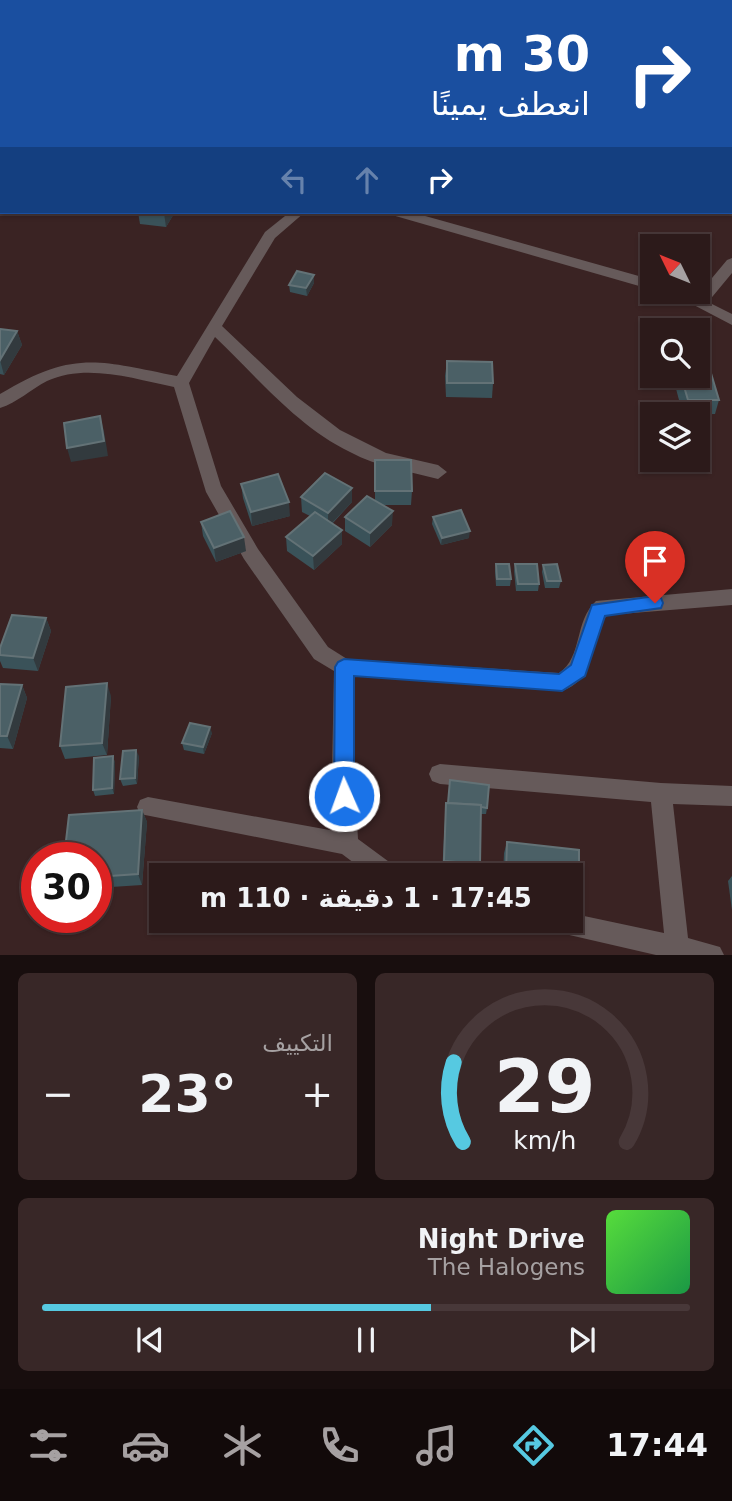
<!DOCTYPE html>
<html lang="ar">
<meta charset="utf-8">
<style>
:root{--surface:#2c1a1a;--page:#382727;--text:#f1f3f6;--muted:#a6a1a2;--line:#483839;--accent:#56c9e1}
body{margin:0;font-family:"DejaVu Sans","Noto Naskh Arabic",sans-serif;background:var(--page);color:var(--text);direction:rtl;height:100vh;display:flex;flex-direction:column;font-size:26px;white-space:nowrap}
*{box-sizing:border-box;margin:0}
p{font-size:23px;color:var(--muted)}
.icon{flex:none;width:38px;height:38px;fill:none;stroke:currentColor;stroke-width:2;stroke-linecap:round;stroke-linejoin:round}
.map{position:relative;height:955px;overflow:hidden;direction:ltr}
.side{display:flex;flex-direction:column;gap:18px;padding:18px;background:#180e0e;flex:1}
.side>*{flex:none}
.top-card{position:absolute;left:0px;top:0px;width:733px;height:214px;box-shadow:0 2px 5px #0004,0 0 0 2px var(--line);direction:rtl;background:#1a4fa0;color:#fff;overflow:hidden}
.needle{width:46px;rotate:313deg}
.fabs{position:absolute;left:640px;top:234px;display:grid;gap:14px}
.fabs a{display:grid;place-items:center;width:70px;height:70px;border-radius:0px;background:var(--surface);box-shadow:0 2px 5px #0004,0 0 0 2px var(--line);font-size:35px}
.speed{position:absolute;left:21px;top:842px;display:flex;gap:14px;font-size:35px;font-weight:700;text-align:center}
.speed>*{display:grid;place-content:center;width:91px;height:91px;border-radius:50%;background:var(--surface);box-shadow:0 2px 5px #0004,0 0 0 2px var(--line);line-height:1}
.speed .limit{border:10px solid #d22;background:#fff;color:#111}
.pin{position:absolute;display:grid;place-items:center;width:60px;height:60px;color:#fff;margin:-72px -30px;border-radius:50% 50% 50% 0;rotate:-45deg;box-shadow:0 0 7px #0007}
.pin .icon{rotate:45deg}
.me{position:absolute;width:77px;margin:-38px;rotate:358deg;stroke-linejoin:round;filter:drop-shadow(0 0 5px #0008)}
.turn{display:flex;align-items:center;gap:24px;height:147px;padding:0 28px;font-size:32px}
.turn .icon{width:91px;height:91px;stroke-width:2.5}
.turn b{display:block;font-size:49px;line-height:60px}
.lanes{display:flex;align-items:center;height:66px;padding:0 28px;background:#0003;justify-content:center;gap:35px;direction:ltr}
.lanes .off{opacity:.35}
.big{font-size:52px;font-weight:800;line-height:1.1}
.side .tile{flex:1;display:flex;flex-direction:column;justify-content:center;gap:10px;min-width:0;padding:0 24px;border-radius:10px;background:var(--page)}
.side .dial{align-items:center;gap:0}
.dial svg{height:182px;overflow:visible;fill:none;stroke:var(--line);stroke-width:7;stroke-linecap:round;text-anchor:middle}
.dial text{fill:var(--text);stroke:none}
.song{display:flex;align-items:center;gap:21px}
.cover{width:84px;height:84px;border-radius:10px;background:linear-gradient(135deg,hsl(110 70% 55%),hsl(140 70% 35%))}
.played{height:7px;border-radius:4px;background:linear-gradient(90deg,var(--accent) 60%,var(--line) 60%)}
.keys{display:flex;justify-content:space-around;direction:ltr}
.heat{display:flex;justify-content:space-between;align-items:center;font-size:38px;direction:ltr}
.side .tiles{flex:1;display:grid;gap:18px;grid-template-columns:1fr 1fr}
.tile:last-child{grid-column:span 2}
.trip{position:absolute;left:149px;top:863px;width:434px;height:70px;border-radius:0px;background:var(--surface);box-shadow:0 2px 5px #0004,0 0 0 2px var(--line);font-weight:800;line-height:70px;text-align:center;direction:rtl}
.dock{display:flex;height:112px;justify-content:space-around;align-items:center;background:#120a0a;color:var(--muted)}
.dock .icon{width:49px;height:49px}
.dock .current{color:var(--accent)}
.dock b{font-size:32px;color:var(--text)}
.map>svg:first-child{display:block}
.lines{fill:none;stroke-linecap:round;stroke-linejoin:round}
.street{fill:#665a5a;fill-rule:evenodd}
.wall{fill:#3a5259}
.shaded-wall{fill:#323a3e}
.building{fill:#4b6066;stroke:#637276;stroke-width:2}
.route{fill:#1a73e8;stroke:#114b97;stroke-width:2}
</style>
<div class="map">
<svg width="732" height="955" viewBox="0 0 732 955">
<rect width="100%" height="100%" fill="#3a2323"/>
<g class="lines">
<g class="street">
<path d="M224,0H236L224,2Z"/>
<path d="M698,0H710V2H699Z"/>
<path d="M290,212H305L275,238L222,326L297,397L340,430L386,453L438,465L447,472L438,479C408,471 378,467 350,452C297,426 258,378 215,337L189,383L221,486L258,549L328,647L347,659L559,673C583,657 574,621 596,601L732,589V605L608,615C584,637 603,676 562,691L354,676V772L358,839L396,867L399,875H370L342,854L140,814L137,807L140,800L148,797L335,831L332,772L334,671L314,659L244,559L206,492L174,387C134,379 87,363 47,381C31,389 17,403 0,408V394C73,350 97,360 177,376L265,232Z"/>
<path d="M390,212H411L653,280V290L392,215Z"/>
<path d="M732,258V273L708,302L732,314V325L669,292H689L697,296L727,260Z"/>
<path d="M440,764L661,783L732,786V806L673,804L688,938L720,947L724,955H656L539,928L535,920H570V913L664,933L651,802L440,784L432,781L429,774L432,767Z"/>
</g>
</g>
<g class="wall">
<path d="M326,0H356V1L329,2Z"/>
<path d="M403,0H423L422,2Z"/>
<rect x="443" y="0" width="27" height="2"/>
<path d="M138,212H175L166,227L140,224Z"/>
<path d="M314,275V283L307,296L290,292L289,285Z"/>
<path d="M0,329L17,331L22,345L4,375L0,374Z"/>
<path d="M447,361L493,383L492,398L446,397L445,376Z"/>
<path d="M677,376H698L719,400L715,414L683,415L675,385Z"/>
<path d="M375,460L412,491L411,505H383L392,525L370,547L345,531V517L375,501Z"/>
<path d="M241,484L290,516L252,526L243,498Z"/>
<path d="M352,488V502L332,524L342,530V544L314,570L287,551L286,537L310,516L302,512L301,497Z"/>
<path d="M433,517L469,538L441,545L432,524Z"/>
<path d="M201,522L246,551L216,562L203,536Z"/>
<path d="M496,564L511,579L510,586H496L495,571Z"/>
<path d="M515,564L539,584L538,591H516L514,571Z"/>
<path d="M543,565L561,581L559,588H545L542,572Z"/>
<path d="M46,618L51,631L38,671L3,668L0,661V655Z"/>
<path d="M0,684L22,685L27,698L13,749L0,748Z"/>
<path d="M111,696L107,755L65,759L60,746Z"/>
<path d="M212,733L204,754L184,750L182,743Z"/>
<path d="M113,756L115,763L114,794L95,796L93,790Z"/>
<path d="M139,756L137,784L123,786L120,779Z"/>
<path d="M446,803L487,808L486,814H481L480,864L478,875L442,873Z"/>
<path d="M142,810L147,822L142,885L96,888V858Z"/>
<path d="M507,842L579,850V879L575,890H570V875H503L504,853Z"/>
<path d="M732,876V910L728,881Z"/>
<path d="M236,920H251L236,923Z"/>
</g>
<g class="shaded-wall">
<path d="M341,0H356V1L338,2Z"/>
<path d="M165,212H175L166,227L164,213Z"/>
<path d="M314,275V283L307,296L306,288Z"/>
<path d="M17,331L22,345L4,375L0,360Z"/>
<path d="M100,416L104,431L108,456L71,462L67,448Z"/>
<path d="M352,488V502L328,527V513Z"/>
<path d="M289,502L290,516L252,526L251,512Z"/>
<path d="M393,511L392,525L370,547V533Z"/>
<path d="M342,530V544L314,570L313,556Z"/>
<path d="M470,531L469,538L441,545L442,538Z"/>
<path d="M244,537L246,551L216,562L214,548Z"/>
<path d="M46,618L51,631L38,671L33,658Z"/>
<path d="M107,683L111,696L107,755L102,743Z"/>
<path d="M22,685L27,698L13,749L7,736Z"/>
<path d="M210,727L212,733L204,754L203,747Z"/>
<path d="M136,750L139,756L137,784L135,778Z"/>
<path d="M113,756L115,763L114,794L112,788Z"/>
<path d="M142,810L147,822L142,885L138,874Z"/>
</g>
<g class="building">
<path d="M297,271L314,275L306,288L289,285Z"/>
<path d="M0,329L17,331L0,360Z"/>
<path d="M447,361L492,362L493,383H447Z"/>
<path d="M698,370H710L719,400H688L681,376H698Z"/>
<path d="M100,416L104,441L67,448L64,423Z"/>
<path d="M375,460H411L412,491H375Z"/>
<path d="M325,473L352,488L328,513L301,497Z"/>
<path d="M278,474L289,502L251,512L241,484Z"/>
<path d="M367,496L393,511L370,533L345,517Z"/>
<path d="M461,510L470,531L442,538L433,517Z"/>
<path d="M230,511L244,537L214,548L201,522Z"/>
<path d="M315,512L342,530L313,556L286,537Z"/>
<path d="M496,564H509L511,579H497Z"/>
<path d="M515,564H537L539,584H518Z"/>
<path d="M557,564L561,581H547L543,565Z"/>
<path d="M12,615L46,618L33,658L0,655V648Z"/>
<path d="M107,683L102,743L60,746L66,687Z"/>
<path d="M0,684L22,685L7,736H0Z"/>
<path d="M190,723L210,727L203,747L182,743Z"/>
<path d="M136,750L135,778L120,779L123,751Z"/>
<path d="M113,756L112,788L93,790L94,758Z"/>
<path d="M450,780L489,785L487,808L481,807V805L448,803Z"/>
<path d="M446,803L481,805L480,864L444,861Z"/>
<path d="M142,810L138,874L96,877V858H64L69,815Z"/>
<path d="M507,842L579,850V879H570V875H540L506,871Z"/>
<path d="M268,867L269,875H232V872Z"/>
</g>
<path class="route" d="M655,596L661,598L663,603L661,608L605,616L585,676L562,691L354,676V796L351,803L344,805L337,803L334,796L335,667L338,662L344,659L559,674L571,665L592,605Z"/>
</svg>
<div class="fabs">
<a><svg class="needle" viewBox="-14 -14 28 28"><path d="M0-13l5 13h-10z" fill="#e53935"/><path d="M0 13l5-13h-10z" fill="#a6a1a2"/></svg></a>
<a><svg class="icon" aria-label="search" viewBox="0 0 24 24"><circle cx="10" cy="10" r="6"/><path d="M15 15l6 6"/></svg></a>
<a><svg class="icon" aria-label="layers" viewBox="0 0 24 24"><path d="M12 4l9 5-9 5-9-5zM3 14l9 5 9-5"/></svg></a>
</div>
<div class="speed"><div class="limit">30</div></div>
<div class="pin" style="left:655px;top:603px;background:#d93025"><svg class="icon" aria-label="arrive" viewBox="0 0 24 24"><path d="M6 21V4h12l-3 4 3 4H6"/></svg></div>
<svg class="me" style="left:344px;top:796px" viewBox="-20 -20 40 40"><circle r="17" fill="#1a73e8" stroke="#fff" stroke-width="3"/><path d="M0-11L8 9 0 5-8 9z" fill="#fff"/></svg>
<div class="trip">17:45 · 1 دقيقة · 110 m</div>
<div class="top-card">
<div class="turn"><svg class="icon" aria-label="right" viewBox="0 0 24 24"><path d="M7 20v-9h11M14 6l5 5-5 5"/></svg><div><b>30 m</b>انعطف يمينًا</div></div>
<div class="lanes"><svg class="icon off" aria-label="left" viewBox="0 0 24 24"><path d="M17 20v-9H6M10 6l-5 5 5 5"/></svg><svg class="icon off" aria-label="ahead" viewBox="0 0 24 24"><path d="M12 20V5M6 11l6-6 6 6"/></svg><svg class="icon" aria-label="right" viewBox="0 0 24 24"><path d="M7 20v-9h11M14 6l5 5-5 5"/></svg></div>
</div>
</div>
<section class="side">
<div class="tiles">
<div class="tile dial"><svg viewBox="0 0 100 80">
<path d="M14 69A42 42 0 1 1 86 69"/>
<path d="M14 69A42 42 0 0 1 10 34" stroke="#56c9e1"/>
<text x="50" y="56" font-size="32" font-weight="700">29</text>
<text x="50" y="72" font-size="11">km/h</text>
</svg></div>
<div class="tile"><p>التكييف</p>
<div class="heat"><a>−</a><b class="big">23°</b><a>+</a></div>
</div>
<div class="tile">
<div class="song"><i class="cover"></i><div><b>Night Drive</b><p>The Halogens</p></div></div>
<div class="played"></div>
<div class="keys"><svg class="icon" aria-label="previous" viewBox="0 0 24 24"><path d="M18 5L8 12l10 7zM5 5v14"/></svg><svg class="icon" aria-label="pause" viewBox="0 0 24 24"><path d="M8 5v14M16 5v14"/></svg><svg class="icon" aria-label="next" viewBox="0 0 24 24"><path d="M6 5l10 7-10 7zM19 5v14"/></svg></div>
</div>
</div>
</section>
<nav class="dock">
<b>17:44</b>
<svg class="icon current" aria-label="directions" viewBox="0 0 24 24"><path d="M12 3l9 9-9 9-9-9zM9 14v-3h6M13 9l2 2-2 2"/></svg>
<svg class="icon" aria-label="music" viewBox="0 0 24 24"><path d="M9 18V5l10-2v13"/><circle cx="6" cy="18" r="3"/><circle cx="16" cy="16" r="3"/></svg>
<svg class="icon" aria-label="phone" viewBox="0 0 24 24"><path d="M5 4h4l2 5-3 2q2 4 5 5l2-3 5 2v4C11 20 4 13 5 4z"/></svg>
<svg class="icon" aria-label="climate" viewBox="0 0 24 24"><path d="M12 3v18M4 7l16 10M4 17L20 7"/></svg>
<svg class="icon" aria-label="car" viewBox="0 0 24 24"><path d="M5 17H2v-5l4-1 3-4h7l3 4 3 1v5h-3M9 17h6M6 11h13"/><circle cx="7" cy="17" r="2"/><circle cx="17" cy="17" r="2"/></svg>
<svg class="icon" aria-label="filters" viewBox="0 0 24 24"><path d="M4 7h16M4 17h16"/><circle cx="9" cy="7" r="2"/><circle cx="15" cy="17" r="2"/></svg>
</nav>
